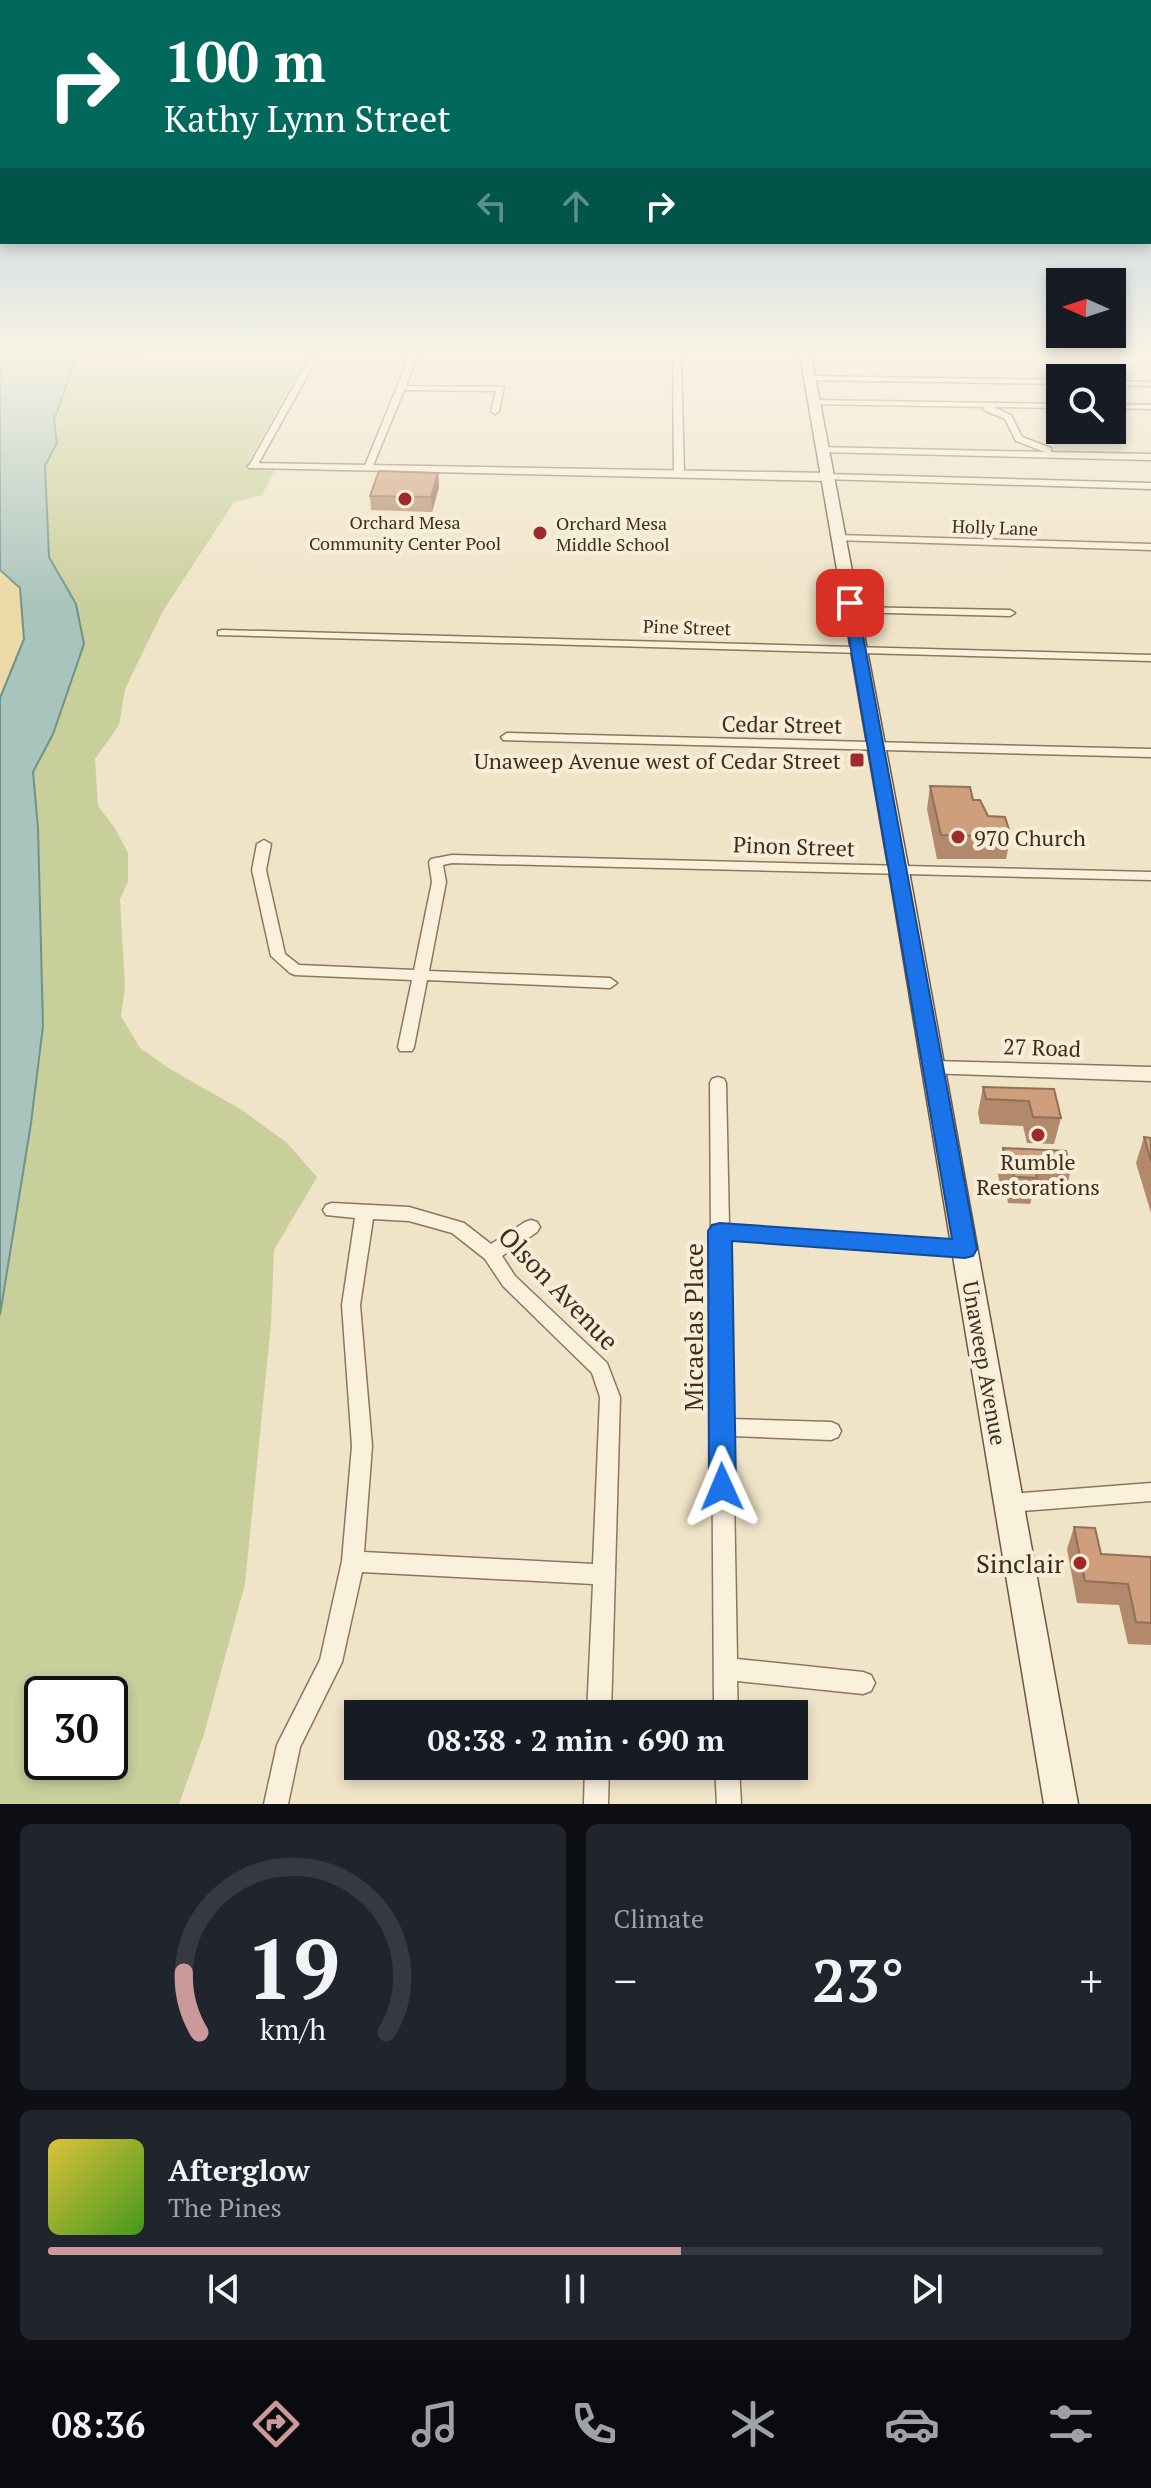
<!DOCTYPE html>
<meta charset="utf-8">
<style>
:root{--surface:#171b24;--page:#20242c;--text:#f1f3f6;--muted:#9ea1a6;--line:#363941;--accent:#cc999b}
body{margin:0;font-family:"PT Serif",serif;background:var(--page);color:var(--text);height:100vh;display:flex;flex-direction:column;font-size:30px;white-space:nowrap}
*{box-sizing:border-box;margin:0}
p{font-size:26px;color:var(--muted)}
.icon{flex:none;width:44px;height:44px;fill:none;stroke:currentColor;stroke-width:2;stroke-linecap:round;stroke-linejoin:round}
.map{position:relative;height:1804px;overflow:hidden}
.panel{display:flex;flex-direction:column;gap:20px;padding:20px;background:#0d0f14;flex:1}
.panel>*{flex:none}
.guide{position:absolute;left:0px;top:0px;width:1152px;height:244px;box-shadow:0 4px 12px #0003;background:#00695c;color:#fff;overflow:hidden}
.needle{width:52px;rotate:273deg}
.tools{position:absolute;left:1046px;top:268px;display:grid;gap:16px}
.tools a{display:grid;place-items:center;width:80px;height:80px;border-radius:0px;background:var(--surface);box-shadow:0 4px 12px #0003;font-size:40px}
.speed{position:absolute;left:24px;top:1676px;display:flex;gap:16px;font-size:40px;font-weight:700;text-align:center}
.speed>*{display:grid;place-content:center;width:104px;height:104px;border-radius:50%;background:var(--surface);box-shadow:0 4px 12px #0003;line-height:1}
.speed .limit{border:4px solid #111;border-radius:12px;background:#fff;color:#111}
.pin{position:absolute;display:grid;place-items:center;width:68px;height:68px;color:#fff;margin:-34px;border-radius:16px;box-shadow:0 4px 12px #0006}
.me{position:absolute;width:88px;margin:-44px;rotate:359deg;stroke-linejoin:round;filter:drop-shadow(0 0 6px #0008)}
.turn{display:flex;align-items:center;gap:28px;height:168px;padding:0 32px;font-size:36px}
.turn .icon{width:104px;height:104px;stroke-width:2.5}
.turn b{display:block;font-size:56px;line-height:68px}
.lanes{display:flex;align-items:center;height:76px;padding:0 32px;background:#0003;justify-content:center;gap:40px;direction:ltr}
.lanes .off{opacity:.35}
.big{font-size:60px;font-weight:600;line-height:1.1}
.panel .tile{flex:1;display:flex;flex-direction:column;justify-content:center;gap:12px;min-width:0;padding:0 28px;border-radius:12px;background:var(--page)}
.panel .dial{align-items:center;gap:0}
.dial svg{height:208px;overflow:visible;fill:none;stroke:var(--line);stroke-width:7;stroke-linecap:round;text-anchor:middle}
.dial text{fill:var(--text);stroke:none}
.song{display:flex;align-items:center;gap:24px}
.cover{width:96px;height:96px;border-radius:12px;background:linear-gradient(135deg,hsl(50 70% 55%),hsl(100 70% 35%))}
.played{height:8px;border-radius:4px;background:linear-gradient(90deg,var(--accent) 60%,var(--line) 60%)}
.keys{display:flex;justify-content:space-around;direction:ltr}
.heat{display:flex;justify-content:space-between;align-items:center;font-size:44px;direction:ltr}
.panel .tiles{flex:1;display:grid;gap:20px;grid-template-columns:1fr 1fr}
.tile:last-child{grid-column:span 2}
.trip{position:absolute;left:344px;top:1700px;width:464px;height:80px;border-radius:0px;background:var(--surface);box-shadow:0 4px 12px #0003;font-weight:600;line-height:80px;text-align:center}
.menu{display:flex;height:128px;justify-content:space-around;align-items:center;background:#090b0e;color:var(--muted)}
.menu .icon{width:56px;height:56px}
.menu .active{color:var(--accent)}
.menu b{font-size:36px;color:var(--text)}
.map>svg:first-child{display:block}
.green{fill:#c9cf9b;fill-rule:evenodd}
.sand{fill:#ecd9a5}
.water{fill:#a9c4bc;stroke:#6f938a;stroke-width:2}
.lines{fill:none;stroke-linecap:round;stroke-linejoin:round}
.minor-casing{stroke:#8d765c;stroke-width:3}
.tertiary-casing{stroke:#8d765c;stroke-width:3}
.secondary-casing{stroke:#6f573f;stroke-width:3}
.minor{fill:#faf1dc;fill-rule:evenodd}
.tertiary{fill:#faf1dc;fill-rule:evenodd}
.secondary{fill:#faf1dc;fill-rule:evenodd}
.wall{fill:#b2896c}
.shaded-wall{fill:#916f58}
.building{fill:#cf9f7d;stroke:#916f58;stroke-width:2}
.route{fill:#1a73e8;stroke:#114b97;stroke-width:2}
.poi-dot{fill:#9e2a2b;stroke:#f7eed8;stroke-width:3}
.labels{text-anchor:middle;dominant-baseline:central;stroke-width:8;stroke-linejoin:round;paint-order:stroke}
.far-poi-label{font-size:18px;fill:#3d2e20;stroke:#f7eed8}
.far-street-label{font-size:18px;fill:#3d2e20;stroke:#f7eed8}
.street-label{font-size:22px;fill:#3d2e20;stroke:#f7eed8}
.poi-label{font-size:22px;fill:#3d2e20;stroke:#f7eed8;text-anchor:end}
.near-street-label{font-size:26px;fill:#3d2e20;stroke:#f7eed8}
.near-poi-label{font-size:26px;fill:#3d2e20;stroke:#f7eed8;text-anchor:end}
</style>
<div class="map">
<svg width="1151" height="1804" viewBox="0 0 1151 1804">
<rect width="100%" height="100%" fill="#f0e4c8"/>
<path class="green" d="M77,355H147L144,366L300,368L245,469L275,470L262,495L234,502L163,611L125,689L119,725L95,759L98,806L115,828L128,853V882L120,899L125,987L121,1016L140,1048L170,1069L242,1110L287,1143L317,1177L274,1250L271,1324L245,1584L204,1734L179,1804H0V1315L31,1123L43,1025L38,828L33,772L53,734L84,644L76,604L49,557L45,466L57,443L54,420ZM42,1694H110V1762H42Z"/>
<path class="sand" d="M0,570L20,588L24,639L0,698Z"/>
<path class="water" d="M0,355H77L54,420L57,443L45,466L49,557L76,604L84,644L53,734L33,772L38,828L43,1026L31,1123L0,1315V698L24,639L20,588L0,570Z"/>
<g class="lines">
<defs>
<g id="minor">
<path d="M311,355H319L257,466L250,468L249,466Z"/>
<path d="M410,355H418L406,386L504,387L499,411L495,414L491,411L496,391L404,390L372,468L365,470L364,468Z"/>
<path d="M673,355H681L684,474L679,477L674,474Z"/>
<path d="M809,376L1060,380V384L806,380V376Z"/>
<path d="M1112,381L1151,382V386L1112,385Z"/>
<path d="M810,400L1060,404V408L993,407L1011,415L1022,437L1051,448V452L1151,454V460L821,452L818,451V447L1045,452L1016,441L1005,419L984,410L983,407L813,404H810Z"/>
<path d="M1112,404L1151,405V409L1112,408Z"/>
<path d="M827,474L1151,483V489L824,479V475Z"/>
<path d="M838,535L1151,544V550L835,540L833,538Z"/>
<path d="M851,607L1010,610L1015,613L1010,616L847,612V608Z"/>
<path d="M222,630L1151,655V661L218,635V631Z"/>
<path d="M507,733L1151,749V757L503,740L501,737Z"/>
<path d="M264,840L271,844L266,870L285,954L299,965L414,970L432,882L429,862L431,859L452,855L1151,872V880L452,863L443,865L446,882L429,971L610,978L617,983L610,988L427,980L414,1047L412,1051H400L398,1047L412,980L295,975L290,973L271,956L252,870L257,844Z"/>
<path d="M718,1077L724,1079L726,1083L729,1225L965,1242L971,1244L974,1249L971,1254L965,1256L729,1238L732,1419L831,1422L838,1425L841,1431L838,1437L831,1440L733,1436L737,1659L863,1672L871,1675L875,1683L871,1691L863,1694L737,1681L738,1714H714L710,1083L712,1079Z"/>
<path d="M332,1203L409,1207L464,1223L491,1244L525,1222L531,1220L537,1222L540,1227L537,1232L502,1256L515,1276L607,1363L620,1397L611,1714H587L593,1584L362,1572L342,1662L300,1747L288,1804H264L277,1745L320,1660L342,1561L352,1446L342,1305L355,1218L326,1215L323,1210L326,1205ZM373,1219L409,1221L452,1233L485,1259L503,1286L592,1373L600,1397L593,1564L364,1552L372,1446L360,1305Z"/>
<path d="M1151,1483V1501L1009,1512L1002,1510L999,1503L1002,1496L1009,1494Z"/>
<path d="M585,1766H609L608,1804H584Z"/>
<path d="M715,1766H739L741,1804H717Z"/>
</g>
<g id="tertiary">
<path d="M253,463L827,473L833,477L827,481L249,468L247,466Z"/>
<path d="M933,1061L1151,1067V1081L926,1073L923,1068L926,1063Z"/>
</g>
<path id="secondary" d="M800,355H811L909,871L1078,1804H1044L889,871Z"/>
</defs>
<use href="#minor" class="minor-casing"/>
<use href="#tertiary" class="tertiary-casing"/>
<use href="#secondary" class="secondary-casing"/>
<use href="#minor" class="minor"/>
<use href="#tertiary" class="tertiary"/>
<use href="#secondary" class="secondary"/>
</g>
<g class="wall">
<path d="M438,473L439,487L432,512L371,510L370,496Z"/>
<path d="M930,786L988,816L1011,836L1006,859H937L927,809Z"/>
<path d="M983,1087L1054,1089L1061,1118L1054,1144L1027,1143L1023,1126L980,1124L978,1112Z"/>
<path d="M1144,1137L1151,1138V1213L1136,1163Z"/>
<path d="M1003,1148L1071,1170L1064,1196L1033,1194L1030,1204L1008,1203L1006,1193H1001L998,1174Z"/>
<path d="M1074,1527L1101,1554L1151,1557V1645L1128,1644L1119,1605L1077,1603L1067,1549Z"/>
</g>
<path class="shaded-wall" d="M438,473L439,487L432,512L431,497Z"/>
<g class="building">
<path d="M379,471L438,473L431,497L370,496Z"/>
<path d="M930,786L970,787L973,800H980L988,816L1005,817L1011,836L941,835Z"/>
<path d="M983,1087L1054,1089L1061,1118L1033,1117L1029,1101L986,1099Z"/>
<path d="M1144,1137L1151,1138V1161Z"/>
<path d="M1003,1148L1066,1151L1071,1170L1035,1168L1037,1178L1014,1177L1012,1167H1007Z"/>
<path d="M1074,1527L1095,1528L1101,1554L1151,1557V1623L1136,1622L1128,1584L1085,1581Z"/>
</g>
<linearGradient id="sky" x2="0" y2="1"><stop stop-color="#8fbad6"/><stop offset="0.58" stop-color="#f8f3e6"/><stop offset="1" stop-color="#f8f3e6" stop-opacity="0"/></linearGradient>
<rect width="1151" height="608" fill="url(#sky)"/>
<path class="route" d="M850,598L857,603L977,1249L973,1256L965,1258L732,1241L736,1487L732,1496L722,1499L713,1496L709,1487L708,1231L712,1225L720,1223L952,1239L843,603Z"/>
<g class="poi-dot">
<circle cx="405" cy="499" r="8"/>
<circle cx="540" cy="533" r="8"/>
<rect x="849" y="752" width="16" height="16" rx="4"/>
<circle cx="958" cy="837" r="8"/>
<circle cx="1038" cy="1135" r="8"/>
<circle cx="1080" cy="1563" r="8"/>
</g>
<g class="labels">
<g class="far-poi-label">
<text x="405" y="522">Orchard Mesa<tspan x="405" dy="21">Community Center Pool</tspan></text>
<text x="556" y="523" text-anchor="start">Orchard Mesa<tspan x="556" dy="21">Middle School</tspan></text>
</g>
<g class="far-street-label">
<text transform="translate(995 527) rotate(2)">Holly Lane</text>
<text transform="translate(687 627) rotate(2)">Pine Street</text>
</g>
<g class="street-label">
<text transform="translate(782 724) rotate(1)">Cedar Street</text>
<text transform="translate(794 846) rotate(2)">Pinon Street</text>
<text transform="translate(1042 1047) rotate(2)">27 Road</text>
<text transform="translate(985 1363) rotate(80)">Unaweep Avenue</text>
</g>
<g class="poi-label">
<text x="841" y="760">Unaweep Avenue west of Cedar Street</text>
<text x="974" y="837" text-anchor="start">970 Church</text>
<text x="1038" y="1161" text-anchor="middle">Rumble<tspan x="1038" dy="25">Restorations</tspan></text>
</g>
<g class="near-street-label">
<text transform="translate(559 1288) rotate(46)">Olson Avenue</text>
<text transform="translate(693 1327) rotate(-90)">Micaelas Place</text>
</g>
<g class="near-poi-label">
<text x="1064" y="1563">Sinclair</text>
</g>
</g>
</svg>
<div class="tools">
<a><svg class="needle" viewBox="-14 -14 28 28"><path d="M0-13l5 13h-10z" fill="#e53935"/><path d="M0 13l5-13h-10z" fill="#9ea1a6"/></svg></a>
<a><svg class="icon" aria-label="search" viewBox="0 0 24 24"><circle cx="10" cy="10" r="6"/><path d="M15 15l6 6"/></svg></a>
</div>
<div class="speed"><div class="limit">30</div></div>
<div class="pin" style="left:850px;top:603px;background:#d93025"><svg class="icon" aria-label="arrive" viewBox="0 0 24 24"><path d="M6 21V4h12l-3 4 3 4H6"/></svg></div>
<svg class="me" style="left:722px;top:1487px" viewBox="-20 -20 40 40"><path d="M0-17L14 15 0 8-14 15z" fill="#1a73e8" stroke="#fff" stroke-width="4"/></svg>
<div class="trip">08:38 · 2 min · 690 m</div>
<div class="guide">
<div class="turn"><svg class="icon" aria-label="right" viewBox="0 0 24 24"><path d="M7 20v-9h11M14 6l5 5-5 5"/></svg><div><b>100 m</b>Kathy Lynn Street</div></div>
<div class="lanes"><svg class="icon off" aria-label="left" viewBox="0 0 24 24"><path d="M17 20v-9H6M10 6l-5 5 5 5"/></svg><svg class="icon off" aria-label="ahead" viewBox="0 0 24 24"><path d="M12 20V5M6 11l6-6 6 6"/></svg><svg class="icon" aria-label="right" viewBox="0 0 24 24"><path d="M7 20v-9h11M14 6l5 5-5 5"/></svg></div>
</div>
</div>
<section class="panel">
<div class="tiles">
<div class="tile dial"><svg viewBox="0 0 100 80">
<path d="M14 69A42 42 0 1 1 86 69"/>
<path d="M14 69A42 42 0 0 1 8 46" stroke="#cc999b"/>
<text x="50" y="56" font-size="32" font-weight="700">19</text>
<text x="50" y="72" font-size="11">km/h</text>
</svg></div>
<div class="tile"><p>Climate</p>
<div class="heat"><a>−</a><b class="big">23°</b><a>+</a></div>
</div>
<div class="tile">
<div class="song"><i class="cover"></i><div><b>Afterglow</b><p>The Pines</p></div></div>
<div class="played"></div>
<div class="keys"><svg class="icon" aria-label="previous" viewBox="0 0 24 24"><path d="M18 5L8 12l10 7zM5 5v14"/></svg><svg class="icon" aria-label="pause" viewBox="0 0 24 24"><path d="M8 5v14M16 5v14"/></svg><svg class="icon" aria-label="next" viewBox="0 0 24 24"><path d="M6 5l10 7-10 7zM19 5v14"/></svg></div>
</div>
</div>
</section>
<nav class="menu">
<b>08:36</b>
<svg class="icon active" aria-label="directions" viewBox="0 0 24 24"><path d="M12 3l9 9-9 9-9-9zM9 14v-3h6M13 9l2 2-2 2"/></svg>
<svg class="icon" aria-label="music" viewBox="0 0 24 24"><path d="M9 18V5l10-2v13"/><circle cx="6" cy="18" r="3"/><circle cx="16" cy="16" r="3"/></svg>
<svg class="icon" aria-label="phone" viewBox="0 0 24 24"><path d="M5 4h4l2 5-3 2q2 4 5 5l2-3 5 2v4C11 20 4 13 5 4z"/></svg>
<svg class="icon" aria-label="climate" viewBox="0 0 24 24"><path d="M12 3v18M4 7l16 10M4 17L20 7"/></svg>
<svg class="icon" aria-label="car" viewBox="0 0 24 24"><path d="M5 17H2v-5l4-1 3-4h7l3 4 3 1v5h-3M9 17h6M6 11h13"/><circle cx="7" cy="17" r="2"/><circle cx="17" cy="17" r="2"/></svg>
<svg class="icon" aria-label="filters" viewBox="0 0 24 24"><path d="M4 7h16M4 17h16"/><circle cx="9" cy="7" r="2"/><circle cx="15" cy="17" r="2"/></svg>
</nav>
